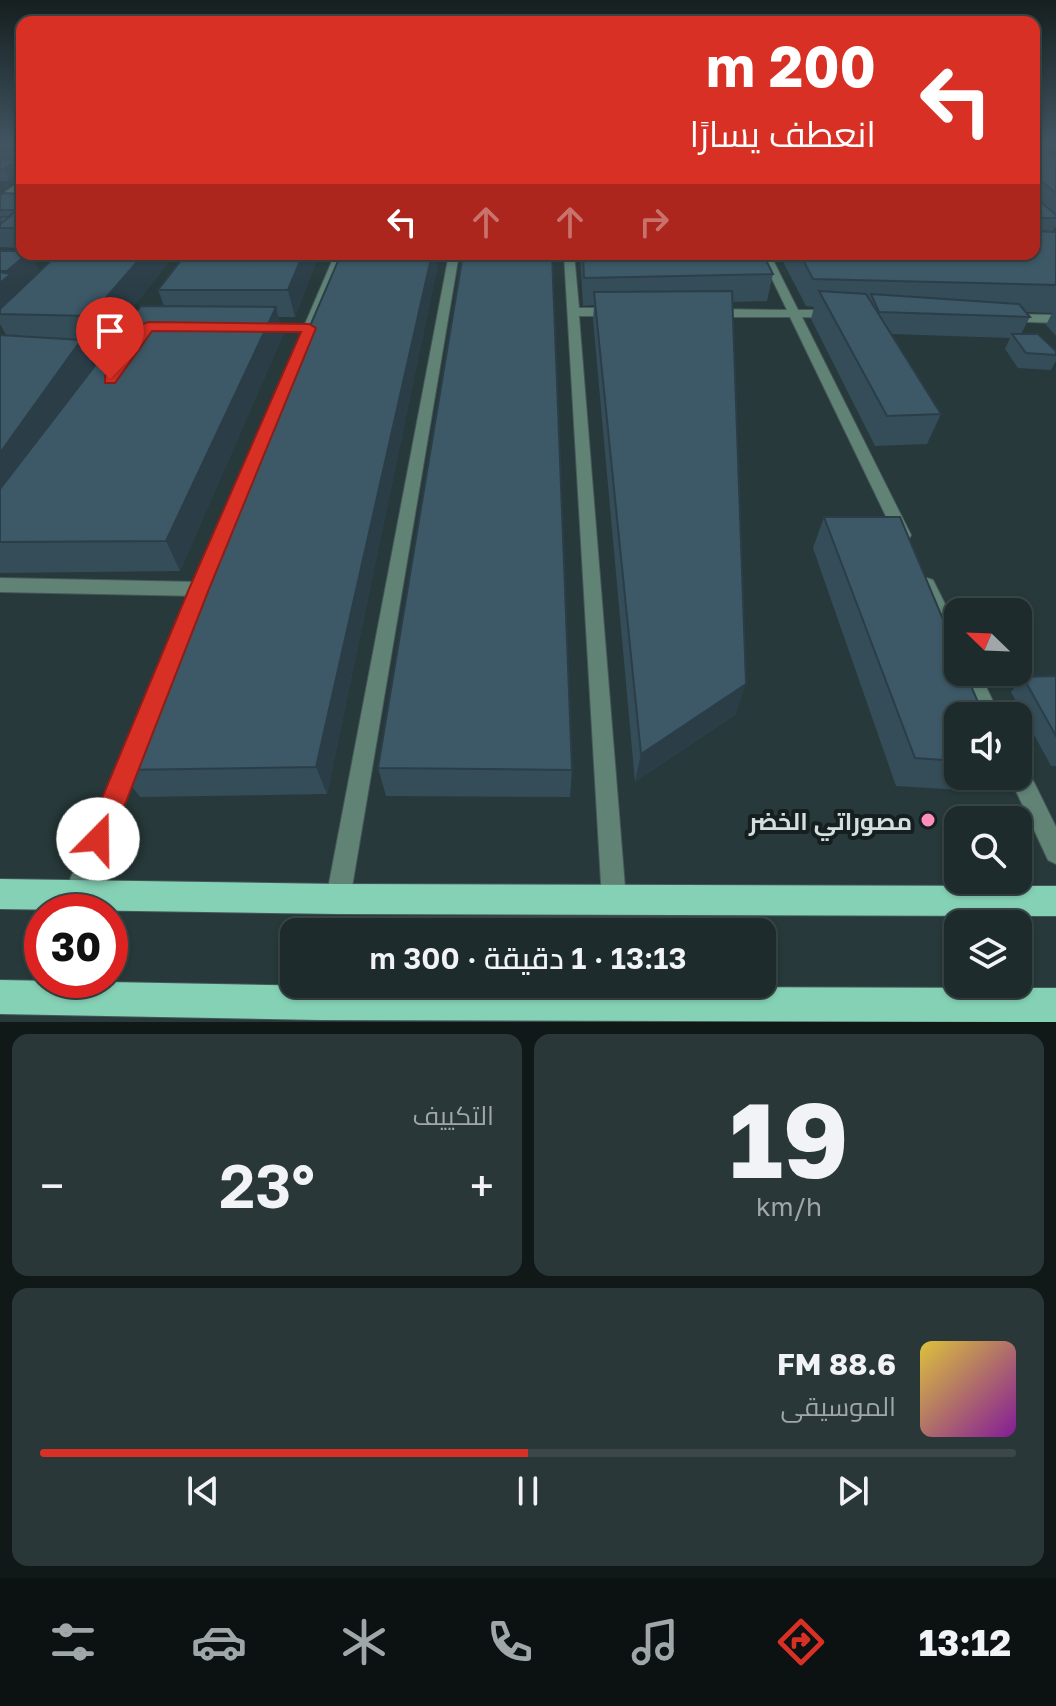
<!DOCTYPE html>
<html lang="ar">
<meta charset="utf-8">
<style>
:root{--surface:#1d2b2c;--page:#2a3738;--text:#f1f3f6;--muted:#a0a7a9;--line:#3b4748;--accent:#d93025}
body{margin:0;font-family:"Golos Text",Cairo,sans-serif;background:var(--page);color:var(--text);direction:rtl;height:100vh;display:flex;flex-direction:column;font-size:30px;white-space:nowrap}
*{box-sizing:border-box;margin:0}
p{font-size:26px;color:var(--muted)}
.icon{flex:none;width:44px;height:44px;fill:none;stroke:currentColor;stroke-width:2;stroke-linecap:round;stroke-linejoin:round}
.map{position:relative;height:1022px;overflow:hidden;direction:ltr}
.side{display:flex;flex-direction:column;gap:12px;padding:12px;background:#101818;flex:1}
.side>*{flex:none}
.top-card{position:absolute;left:16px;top:16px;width:1024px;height:244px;border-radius:16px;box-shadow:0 2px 6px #0004,0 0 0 2px var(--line);direction:rtl;background:#d93025;color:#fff;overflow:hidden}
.needle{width:52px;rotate:293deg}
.buttons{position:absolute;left:944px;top:598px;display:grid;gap:16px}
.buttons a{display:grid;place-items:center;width:88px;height:88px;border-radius:16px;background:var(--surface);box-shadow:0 2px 6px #0004,0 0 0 2px var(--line);font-size:40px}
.speed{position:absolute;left:24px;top:894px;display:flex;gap:16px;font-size:40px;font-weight:700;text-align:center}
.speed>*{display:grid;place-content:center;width:104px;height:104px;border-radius:50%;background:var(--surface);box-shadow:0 2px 6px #0004,0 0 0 2px var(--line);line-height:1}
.speed .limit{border:12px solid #d22;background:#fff;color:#111}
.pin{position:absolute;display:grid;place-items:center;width:68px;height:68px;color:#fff;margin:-82px -34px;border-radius:50% 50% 50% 0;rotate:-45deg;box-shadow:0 0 8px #0007}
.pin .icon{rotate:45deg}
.me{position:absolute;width:88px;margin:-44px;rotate:22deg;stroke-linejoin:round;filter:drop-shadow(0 0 6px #0008)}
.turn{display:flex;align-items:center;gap:28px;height:168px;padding:0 32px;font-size:36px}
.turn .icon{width:104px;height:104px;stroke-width:2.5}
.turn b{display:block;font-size:56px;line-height:68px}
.lanes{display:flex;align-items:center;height:76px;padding:0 32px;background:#0003;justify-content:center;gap:40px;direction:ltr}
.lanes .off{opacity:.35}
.big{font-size:60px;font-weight:600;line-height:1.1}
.side .card{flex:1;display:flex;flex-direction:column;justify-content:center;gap:12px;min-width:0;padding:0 28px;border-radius:16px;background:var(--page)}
.side .dial{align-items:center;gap:0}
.dial b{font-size:104px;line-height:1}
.song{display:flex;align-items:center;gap:24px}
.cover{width:96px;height:96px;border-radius:12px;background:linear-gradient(135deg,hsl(50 70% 55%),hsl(290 70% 35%))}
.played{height:8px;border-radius:4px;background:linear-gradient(90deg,var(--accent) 50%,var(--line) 50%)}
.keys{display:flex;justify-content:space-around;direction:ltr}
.heat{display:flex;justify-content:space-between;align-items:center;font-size:44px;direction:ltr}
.side .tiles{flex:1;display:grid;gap:12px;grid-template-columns:1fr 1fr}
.card:last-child{grid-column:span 2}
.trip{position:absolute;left:280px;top:918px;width:496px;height:80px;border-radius:16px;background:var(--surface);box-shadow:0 2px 6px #0004,0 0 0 2px var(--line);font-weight:600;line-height:80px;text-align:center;direction:rtl}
.tabs{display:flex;height:128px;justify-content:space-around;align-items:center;background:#0c1112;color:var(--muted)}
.tabs .icon{width:56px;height:56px}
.tabs .selected{color:var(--accent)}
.tabs b{font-size:36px;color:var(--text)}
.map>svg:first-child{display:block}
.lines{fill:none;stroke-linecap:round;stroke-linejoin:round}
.street-casing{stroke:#465758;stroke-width:2}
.primary-casing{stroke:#465758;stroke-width:2}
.street{fill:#608376;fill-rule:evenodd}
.primary{fill:#85d1b6;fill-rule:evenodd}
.wall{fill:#344d59}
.shaded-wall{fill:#2b3e48}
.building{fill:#3d5967;stroke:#2b3e48;stroke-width:2}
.route{fill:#d93025;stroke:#8d1f18;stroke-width:2}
.poi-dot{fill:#fe8ebc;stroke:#161f1f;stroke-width:3}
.labels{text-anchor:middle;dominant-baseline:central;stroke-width:8;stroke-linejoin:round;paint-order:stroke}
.near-poi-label{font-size:24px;font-weight:bold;fill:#d3dedf;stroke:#161f1f;text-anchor:end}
</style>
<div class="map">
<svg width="1056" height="1022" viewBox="0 0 1056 1022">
<rect width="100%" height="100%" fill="#27393a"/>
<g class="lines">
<defs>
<g id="street">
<path d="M22,180V187L0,203V196Z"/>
<path d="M335,254H345L305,353L303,356H295L293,353L302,332H262L256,328L262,324H305Z"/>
<path d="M449,254H459L350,899L347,908L338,911L329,908L326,899Z"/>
<path d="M564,254H574L579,308H614L620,312L614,316H579L626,900L623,909L614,912L605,909L602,900Z"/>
<path d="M760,254H770L798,310H830L836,314L830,318L802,317L911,535L909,539H897L895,535L790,317H714L708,313L714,309L787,310Z"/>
<path d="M1010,314L1056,315V323L1006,321L1004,318Z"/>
<path d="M68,351L124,353L130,357L124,361L64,358L62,355Z"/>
<path d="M0,578L199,582L205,584L208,589L205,594L199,596L0,592Z"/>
<path d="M927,578L933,580L958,630V657L951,655L918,585L921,580Z"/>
<path d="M959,672H979L1000,716H980Z"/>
<path d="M131,748L139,751L142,758L85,903L76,906L67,903L64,894L123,751Z"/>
<path d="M1018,763L1026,766L1056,827V864L1048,860L1009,776H1018Z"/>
</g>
<g id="primary">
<path d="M0,879L338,884L1056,886V916L338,914L0,909Z"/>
<path d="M0,980L320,986L1056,988V1022L320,1020L0,1014Z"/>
</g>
</defs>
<use href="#street" class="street-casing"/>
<use href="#primary" class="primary-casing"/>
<use href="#street" class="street"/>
<use href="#primary" class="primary"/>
</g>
<g class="wall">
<path d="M0,143H22V162H19L22,168V173L9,181H0Z"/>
<path d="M1034,143L1056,159V228L1055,227L1053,231L1056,232V336L1046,325L1052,313L1026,312L1030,317L1021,334L1056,351V361L1051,370L1018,368L1005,349L1010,338L891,334L941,414L927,444L875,446L811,319L814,307L806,306L780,256L781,254H1034Z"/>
<path d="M22,194V248L0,247V210Z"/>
<path d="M0,251L31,254L39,272L175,254L103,345L83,344L93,368L164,306L158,290L186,254H319L295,317H278L283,335L180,571L0,573V335H6L0,324Z"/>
<path d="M341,254H440L327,794L140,797L119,770Z"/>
<path d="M580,254H763L773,274L767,301L732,302L736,714L635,782L593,320L594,305L583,306Z"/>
<path d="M824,517L958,716V776H993L980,791L896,786L813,548Z"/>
<path d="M1056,676V766H1051L1011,692L1023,677Z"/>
<path d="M378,768L572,770L570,797L386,796Z"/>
</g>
<g class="shaded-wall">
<path d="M18,160L22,168V173L9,181L4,169Z"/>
<path d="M27,254H31L39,272L0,314V283L9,275L7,271Z"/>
<path d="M144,254H175L103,345L90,316Z"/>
<path d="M303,254H319L295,317L288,290Z"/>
<path d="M432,254H440L327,794L316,767Z"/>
<path d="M276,307L283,335L180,571L166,541Z"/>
<path d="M81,340L94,369L0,512V453Z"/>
<path d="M746,684L736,714L635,782L641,754Z"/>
</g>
<g class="building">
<rect x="0" y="143" width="22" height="7"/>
<path d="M1034,143H1036L1056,159V193L1034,175Z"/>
<path d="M0,159L18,160L4,169H0Z"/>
<path d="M3,193L22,194V210H0V196Z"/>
<path d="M1034,196L1056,215V218H1034Z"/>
<path d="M17,210H22V228H0V224Z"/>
<path d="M0,217H9L0,224Z"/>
<path d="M1034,231L1056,232V285L813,279L800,254H1034Z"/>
<path d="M0,251H22V254H27L7,271H0Z"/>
<path d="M58,254H144L90,316L0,314V309Z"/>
<path d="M186,254H303L288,290H158Z"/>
<path d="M341,254H432L316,767L119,770Z"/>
<path d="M463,254H552L572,770L378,768Z"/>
<path d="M583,254H763L773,274L584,278Z"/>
<path d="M0,272L11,274L0,283Z"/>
<path d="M732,291L746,684L641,754L594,292Z"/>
<path d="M819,291L866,294L941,414L887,416Z"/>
<path d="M871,294L1019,304L1030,317L879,312Z"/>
<path d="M141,306L276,307L166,541L0,542V489Z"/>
<path d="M1012,334H1038L1056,351V355L1026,353Z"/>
<path d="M0,335L81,340L0,453Z"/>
<path d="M824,517H900L958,655V672H965L984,716H958V761L915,758Z"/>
<path d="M1056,676V736L1023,677Z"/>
</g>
<linearGradient id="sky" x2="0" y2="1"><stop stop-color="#151f20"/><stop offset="0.5" stop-color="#415460"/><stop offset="1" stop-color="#415460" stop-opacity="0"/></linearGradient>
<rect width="1056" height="286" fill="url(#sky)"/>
<path class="route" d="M148,322L309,324L316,328L209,589L108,848L98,852L89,848L85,839L189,589L301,332L152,331L115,383H105V376L143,324Z"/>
<circle class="poi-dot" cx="928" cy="820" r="8"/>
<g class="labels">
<g class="near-poi-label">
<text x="912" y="820">مصوراتي الخضر</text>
</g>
</g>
</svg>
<div class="buttons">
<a><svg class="needle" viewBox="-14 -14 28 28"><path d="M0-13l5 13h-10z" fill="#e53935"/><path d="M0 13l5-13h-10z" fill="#a0a7a9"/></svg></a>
<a><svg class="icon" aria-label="sound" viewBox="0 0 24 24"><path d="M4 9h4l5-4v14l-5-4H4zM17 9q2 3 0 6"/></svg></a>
<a><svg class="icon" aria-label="search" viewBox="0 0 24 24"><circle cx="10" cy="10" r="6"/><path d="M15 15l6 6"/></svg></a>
<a><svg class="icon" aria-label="layers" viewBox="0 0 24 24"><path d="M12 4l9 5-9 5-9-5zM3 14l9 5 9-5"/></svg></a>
</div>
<div class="speed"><div class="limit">30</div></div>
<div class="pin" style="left:110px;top:379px;background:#d93025"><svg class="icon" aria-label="arrive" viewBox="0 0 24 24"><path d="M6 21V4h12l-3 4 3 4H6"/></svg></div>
<svg class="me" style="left:98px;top:839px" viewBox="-20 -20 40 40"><circle r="19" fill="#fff"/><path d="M0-13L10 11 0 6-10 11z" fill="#d93025"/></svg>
<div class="trip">13:13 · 1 دقيقة · 300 m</div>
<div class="top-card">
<div class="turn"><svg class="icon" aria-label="left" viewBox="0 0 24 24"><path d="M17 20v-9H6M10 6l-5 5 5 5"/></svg><div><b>200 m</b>انعطف يسارًا</div></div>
<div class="lanes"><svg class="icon" aria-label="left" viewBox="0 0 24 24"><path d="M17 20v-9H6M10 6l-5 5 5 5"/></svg><svg class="icon off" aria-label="ahead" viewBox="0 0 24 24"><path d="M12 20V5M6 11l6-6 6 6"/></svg><svg class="icon off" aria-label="ahead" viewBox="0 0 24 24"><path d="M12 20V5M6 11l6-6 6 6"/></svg><svg class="icon off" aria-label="right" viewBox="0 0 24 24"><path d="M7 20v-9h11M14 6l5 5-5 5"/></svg></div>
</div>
</div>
<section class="side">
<div class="tiles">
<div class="card dial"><b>19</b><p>km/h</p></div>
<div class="card"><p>التكييف</p>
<div class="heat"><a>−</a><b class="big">23°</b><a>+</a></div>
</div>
<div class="card">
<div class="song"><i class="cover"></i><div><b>88.6 FM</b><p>الموسيقى</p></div></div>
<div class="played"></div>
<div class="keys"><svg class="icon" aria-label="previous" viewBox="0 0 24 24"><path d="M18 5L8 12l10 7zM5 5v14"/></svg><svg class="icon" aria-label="pause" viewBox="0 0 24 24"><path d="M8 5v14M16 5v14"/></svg><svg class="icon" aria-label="next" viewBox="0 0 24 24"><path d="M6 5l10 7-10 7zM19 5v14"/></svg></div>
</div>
</div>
</section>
<nav class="tabs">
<b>13:12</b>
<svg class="icon selected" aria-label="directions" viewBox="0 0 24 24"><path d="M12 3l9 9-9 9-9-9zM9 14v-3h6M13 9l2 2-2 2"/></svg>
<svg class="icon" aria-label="music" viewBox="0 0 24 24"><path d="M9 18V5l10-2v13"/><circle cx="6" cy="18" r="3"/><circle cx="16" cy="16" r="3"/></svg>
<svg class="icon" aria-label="phone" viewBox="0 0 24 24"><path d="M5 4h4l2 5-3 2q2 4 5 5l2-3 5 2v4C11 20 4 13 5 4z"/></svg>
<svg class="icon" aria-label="climate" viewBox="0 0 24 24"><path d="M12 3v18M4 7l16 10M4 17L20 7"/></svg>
<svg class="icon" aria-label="car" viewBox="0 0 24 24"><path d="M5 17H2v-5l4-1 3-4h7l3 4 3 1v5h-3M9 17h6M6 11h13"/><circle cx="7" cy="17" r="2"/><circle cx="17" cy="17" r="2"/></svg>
<svg class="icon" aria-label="filters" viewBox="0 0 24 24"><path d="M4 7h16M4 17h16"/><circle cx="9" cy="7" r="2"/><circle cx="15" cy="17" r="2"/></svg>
</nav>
